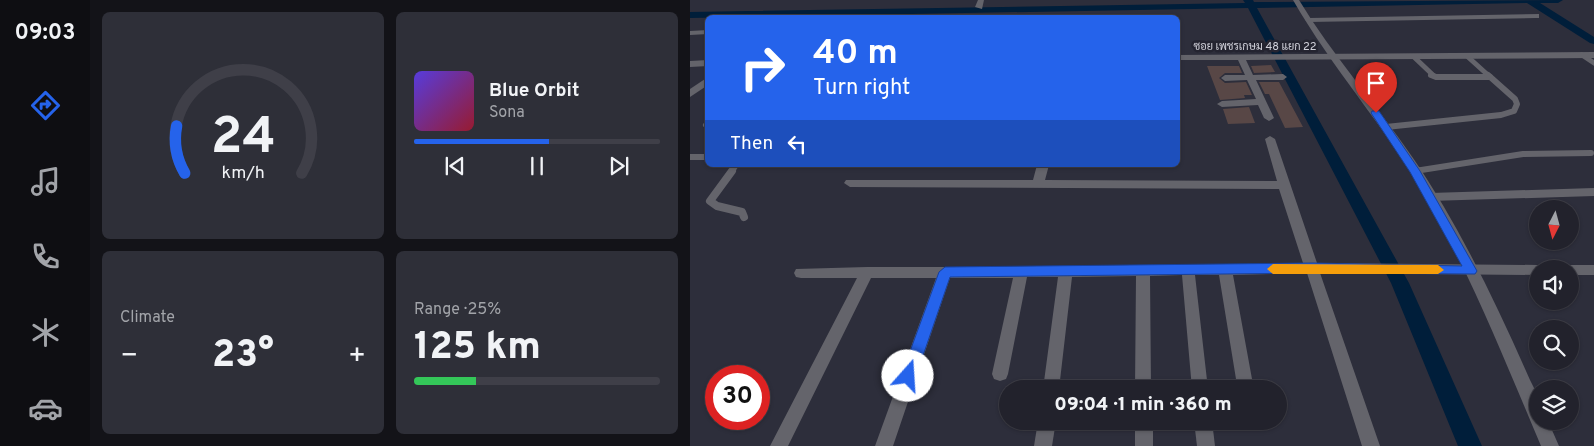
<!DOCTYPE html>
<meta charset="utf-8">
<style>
:root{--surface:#22222c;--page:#2e2f38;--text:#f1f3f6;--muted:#a2a4a9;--line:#3f3f48;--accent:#2563eb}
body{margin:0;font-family:Overpass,Sarabun,sans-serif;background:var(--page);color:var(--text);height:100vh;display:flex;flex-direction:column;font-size:19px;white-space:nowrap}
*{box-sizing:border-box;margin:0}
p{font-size:16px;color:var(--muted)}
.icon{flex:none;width:28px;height:28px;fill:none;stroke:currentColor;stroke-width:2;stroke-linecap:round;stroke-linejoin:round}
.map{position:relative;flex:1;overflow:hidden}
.details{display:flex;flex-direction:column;gap:12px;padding:12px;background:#131318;width:600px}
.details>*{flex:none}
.guide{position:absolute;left:15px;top:15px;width:475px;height:152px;border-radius:8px;box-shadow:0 1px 4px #0004,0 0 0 1px var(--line);background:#2563eb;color:#fff;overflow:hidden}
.needle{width:32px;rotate:186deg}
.tools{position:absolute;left:839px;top:200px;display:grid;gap:10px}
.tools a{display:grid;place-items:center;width:50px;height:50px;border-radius:50%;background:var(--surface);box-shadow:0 1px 4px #0004,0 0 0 1px var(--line);font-size:25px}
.speed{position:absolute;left:15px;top:365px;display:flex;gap:10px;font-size:25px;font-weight:700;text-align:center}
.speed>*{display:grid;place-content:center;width:65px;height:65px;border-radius:50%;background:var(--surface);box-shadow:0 1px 4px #0004,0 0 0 1px var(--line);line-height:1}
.speed .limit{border:8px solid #d22;background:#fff;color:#111}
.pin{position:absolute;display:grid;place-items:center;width:42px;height:42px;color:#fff;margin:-51px -21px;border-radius:50% 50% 50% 0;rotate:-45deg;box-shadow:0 0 5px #0007}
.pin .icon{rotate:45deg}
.me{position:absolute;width:55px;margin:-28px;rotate:19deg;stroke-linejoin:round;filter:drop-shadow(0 0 4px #0008)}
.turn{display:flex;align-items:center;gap:18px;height:105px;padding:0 25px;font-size:22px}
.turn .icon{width:65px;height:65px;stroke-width:2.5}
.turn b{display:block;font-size:35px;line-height:42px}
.then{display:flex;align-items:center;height:48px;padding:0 25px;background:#0003;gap:10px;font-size:19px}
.big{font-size:38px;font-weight:800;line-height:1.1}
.details .card{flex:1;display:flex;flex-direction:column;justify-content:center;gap:8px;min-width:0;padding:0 18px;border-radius:8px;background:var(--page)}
.details .dial{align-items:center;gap:0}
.dial svg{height:130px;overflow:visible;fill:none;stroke:var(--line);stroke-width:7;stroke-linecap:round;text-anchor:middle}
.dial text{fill:var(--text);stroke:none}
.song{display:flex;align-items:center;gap:15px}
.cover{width:60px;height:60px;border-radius:8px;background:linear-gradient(135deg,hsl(250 70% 55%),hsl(350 70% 35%))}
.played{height:5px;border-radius:2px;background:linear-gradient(90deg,var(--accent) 55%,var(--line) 55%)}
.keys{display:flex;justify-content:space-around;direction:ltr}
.heat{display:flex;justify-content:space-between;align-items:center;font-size:28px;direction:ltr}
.charge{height:8px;border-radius:4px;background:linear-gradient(90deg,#34c759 25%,var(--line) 0)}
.details .tiles{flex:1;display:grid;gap:12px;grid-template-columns:repeat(2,1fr)}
.trip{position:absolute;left:309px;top:380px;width:288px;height:50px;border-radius:25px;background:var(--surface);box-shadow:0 1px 4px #0004,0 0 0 1px var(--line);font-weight:800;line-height:50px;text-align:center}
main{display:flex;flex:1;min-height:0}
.tab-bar{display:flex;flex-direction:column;width:90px;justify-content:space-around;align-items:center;background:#0e0e12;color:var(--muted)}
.tab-bar .icon{width:35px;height:35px}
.tab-bar .on{color:var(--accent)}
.tab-bar b{font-size:22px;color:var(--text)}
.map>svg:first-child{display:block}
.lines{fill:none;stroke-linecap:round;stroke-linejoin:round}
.canal{fill:#001e3a;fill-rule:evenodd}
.building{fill:#584746}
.service-far2{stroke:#64646b;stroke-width:5}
.service-far1{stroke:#64646b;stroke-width:6}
.service{stroke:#64646b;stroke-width:8}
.minor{fill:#64646b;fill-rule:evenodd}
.tertiary{fill:#64646b;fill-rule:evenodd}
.route{fill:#2563eb;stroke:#184099}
.slow{fill:#f59e0b}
.labels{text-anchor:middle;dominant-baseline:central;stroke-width:5;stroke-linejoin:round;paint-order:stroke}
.far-street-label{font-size:11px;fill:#d1d1da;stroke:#242430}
</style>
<main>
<nav class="tab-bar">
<b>09:03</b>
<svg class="icon on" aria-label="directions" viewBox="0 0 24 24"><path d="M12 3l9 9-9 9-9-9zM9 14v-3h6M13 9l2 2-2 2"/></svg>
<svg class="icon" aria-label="music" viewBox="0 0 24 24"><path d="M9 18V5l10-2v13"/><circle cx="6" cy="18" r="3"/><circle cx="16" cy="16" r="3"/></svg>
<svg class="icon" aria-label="phone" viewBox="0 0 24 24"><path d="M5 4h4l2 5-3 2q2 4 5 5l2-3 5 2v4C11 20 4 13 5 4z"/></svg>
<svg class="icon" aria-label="climate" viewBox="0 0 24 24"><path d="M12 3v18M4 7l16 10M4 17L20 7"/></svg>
<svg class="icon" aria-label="car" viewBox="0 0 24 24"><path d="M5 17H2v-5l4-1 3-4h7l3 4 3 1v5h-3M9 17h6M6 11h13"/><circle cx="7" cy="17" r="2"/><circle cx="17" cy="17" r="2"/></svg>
</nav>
<section class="details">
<div class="tiles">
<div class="card dial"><svg viewBox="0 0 100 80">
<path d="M14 69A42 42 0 1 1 86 69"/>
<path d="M14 69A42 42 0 0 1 9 40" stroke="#2563eb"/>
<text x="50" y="56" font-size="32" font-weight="700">24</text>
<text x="50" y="72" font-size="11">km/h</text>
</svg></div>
<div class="card">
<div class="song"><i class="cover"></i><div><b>Blue Orbit</b><p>Sona</p></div></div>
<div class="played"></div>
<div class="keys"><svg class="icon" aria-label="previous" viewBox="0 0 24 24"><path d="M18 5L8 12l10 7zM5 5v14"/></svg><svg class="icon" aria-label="pause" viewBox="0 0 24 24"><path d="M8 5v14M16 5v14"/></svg><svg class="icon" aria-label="next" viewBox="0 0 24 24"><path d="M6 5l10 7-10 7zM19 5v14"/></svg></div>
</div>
<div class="card"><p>Climate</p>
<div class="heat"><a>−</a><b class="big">23°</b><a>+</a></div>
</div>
<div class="card"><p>Range · 25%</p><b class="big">125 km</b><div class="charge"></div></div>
</div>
</section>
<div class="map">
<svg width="904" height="446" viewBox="0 0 904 446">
<rect width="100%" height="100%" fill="#2d2e3b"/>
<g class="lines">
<path class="canal" d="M553,0H563L564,2L873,0L868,3H850L904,37V44L900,43L837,3L567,8L719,283L792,446H768L701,283L558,8L0,18V12L555,3Z"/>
</g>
<g class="building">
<path d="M581,65L585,72L564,73L561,66Z"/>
<path d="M517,66H549L552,73H535L529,78L535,83L556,82L562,95H554L555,98L530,100Z"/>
<path d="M569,82H589L613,127L595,128L579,94H575Z"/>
<path d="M559,107L565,123L538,124L533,109Z"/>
</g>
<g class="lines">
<g class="service-far2">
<path d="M892,55L904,63"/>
<path d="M724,57L744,76"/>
<path d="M778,57L799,76"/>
</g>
<g class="service-far1">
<path d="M741,75L746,77H800"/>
<path d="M16,125L18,123"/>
<path d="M696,127L811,115L824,111L827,104L825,99L798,75"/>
<path d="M0,157H18"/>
<path d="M725,171L833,154L901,153"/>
<path d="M41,172L46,165"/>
</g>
<g class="service">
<path d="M42,171L20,201L27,206L52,212L54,217"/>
<path d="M725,171H728"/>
</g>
<g class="minor">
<path d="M288,0H294L292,9L285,7Z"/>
<path d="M849,14V18H846L619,22L615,20L619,18Z"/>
<path d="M18,30V34L0,35V31Z"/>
<path d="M904,52V58L556,60L563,75L593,74L597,77L593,80H566L584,118L579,121L574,118L568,105L532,107L527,104L532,101L566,99L557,80L535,81L531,78L535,75H555L548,60H488V55Z"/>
<path d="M18,60V66L0,67V61Z"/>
<path d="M18,77V85L0,97V89Z"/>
<path d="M580,136L585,139L627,263L848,265L854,269H848V275L630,273L690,446H672L617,273L543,275L562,379L560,384L554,387L548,384L546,379L529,275H505L518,389H502L492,275L460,276L461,389H445L446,276L382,277L369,389H353L368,277H337L318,374L316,379L310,381L304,379L302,374L323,278H260L203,446H185L246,278H181L98,446H80L167,278H111L106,277L104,273L106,269L177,267H376L613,263L589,189L160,187L154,183L156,180H343L347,165H359L355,180L587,181L575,139Z"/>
<path d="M904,188V196L740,201L734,197L740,193Z"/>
<path d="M880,265H904V275H880V269H874Z"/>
<path d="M348,421H366L362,446H344Z"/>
<rect x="445" y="421" width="18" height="25"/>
<path d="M504,421H522L525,446H507Z"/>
</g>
<path class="tertiary" d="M603,0H609C643,56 686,104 723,158C770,227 806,303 840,380L848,396V421H858L869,446H851C815,361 781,275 735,195C695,127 642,68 603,0Z"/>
</g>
<path class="route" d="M682,111H689L730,171L787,271L785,274L623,273L260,277L226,376L224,381L218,383L213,381L211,376L249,272L255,267L623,263L772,266L720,172L681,113Z"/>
<path class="slow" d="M583,264L748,265L754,270L748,274H583L577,269Z"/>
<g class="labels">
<g class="far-street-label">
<text x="565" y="47">ซอย เพชรเกษม 48 แยก 22</text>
</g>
</g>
</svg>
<div class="tools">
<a><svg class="needle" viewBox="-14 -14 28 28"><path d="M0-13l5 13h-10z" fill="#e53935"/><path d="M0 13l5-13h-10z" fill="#a2a4a9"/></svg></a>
<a><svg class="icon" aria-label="sound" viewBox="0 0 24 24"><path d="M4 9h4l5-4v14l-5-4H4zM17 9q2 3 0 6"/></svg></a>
<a><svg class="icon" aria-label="search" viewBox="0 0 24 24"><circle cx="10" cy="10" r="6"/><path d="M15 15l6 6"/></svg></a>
<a><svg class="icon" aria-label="layers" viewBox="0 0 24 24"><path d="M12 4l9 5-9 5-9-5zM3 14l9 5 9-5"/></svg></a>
</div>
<div class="speed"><div class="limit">30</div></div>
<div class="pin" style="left:686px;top:113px;background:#d93025"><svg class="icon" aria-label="arrive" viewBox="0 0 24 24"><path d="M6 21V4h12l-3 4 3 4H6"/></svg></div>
<svg class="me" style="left:218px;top:376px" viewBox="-20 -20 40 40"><circle r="19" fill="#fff"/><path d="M0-13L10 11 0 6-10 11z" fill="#2563eb"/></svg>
<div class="trip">09:04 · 1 min · 360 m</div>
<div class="guide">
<div class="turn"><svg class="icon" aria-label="right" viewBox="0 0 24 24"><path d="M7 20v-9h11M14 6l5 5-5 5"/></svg><div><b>40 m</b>Turn right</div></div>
<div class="then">Then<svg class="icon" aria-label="left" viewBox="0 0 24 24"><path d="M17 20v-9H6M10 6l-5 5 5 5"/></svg></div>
</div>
</div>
</main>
